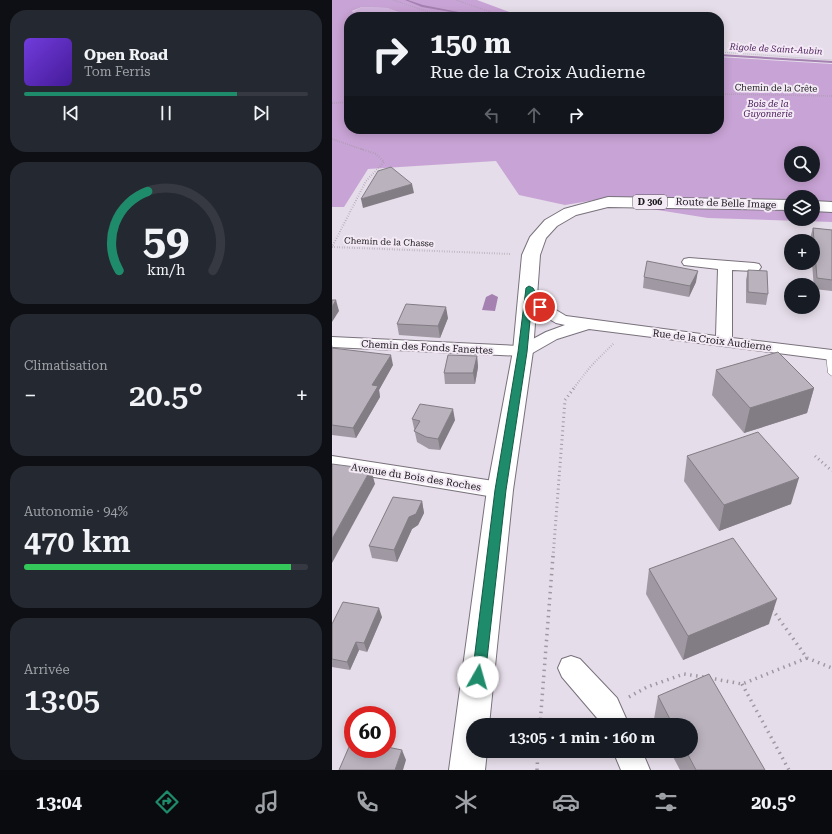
<!DOCTYPE html>
<html lang="fr">
<meta charset="utf-8">
<style>
:root{--surface:#171b24;--page:#242831;--text:#f1f3f6;--muted:#9ea1a6;--line:#363941;--accent:#1e8b6a}
body{margin:0;font-family:"Roboto Serif",serif;background:var(--page);color:var(--text);height:100vh;display:flex;flex-direction:column;font-size:15px;white-space:nowrap}
*{box-sizing:border-box;margin:0}
p{font-size:13px;color:var(--muted)}
.icon{flex:none;width:22px;height:22px;fill:none;stroke:currentColor;stroke-width:2;stroke-linecap:round;stroke-linejoin:round}
.map{position:relative;flex:1;overflow:hidden}
.side{display:flex;flex-direction:column;gap:10px;padding:10px;background:#0d0f14;width:332px}
.side>*{flex:none}
.banner{position:absolute;left:12px;top:12px;width:380px;height:122px;border-radius:16px;box-shadow:0 2px 10px #0003;background:#171b24;color:var(--text);overflow:hidden}
.fabs{position:absolute;left:452px;top:146px;display:grid;gap:8px}
.fabs a{display:grid;place-items:center;width:36px;height:36px;border-radius:50%;background:var(--surface);box-shadow:0 2px 10px #0003;font-size:20px}
.speed{position:absolute;left:12px;top:706px;display:flex;gap:8px;font-size:20px;font-weight:700;text-align:center}
.speed>*{display:grid;place-content:center;width:52px;height:52px;border-radius:50%;background:var(--surface);box-shadow:0 2px 10px #0003;line-height:1}
.speed .limit{border:6px solid #d22;background:#fff;color:#111}
.pin{position:absolute;display:grid;place-items:center;width:34px;height:34px;color:#fff;margin:-17px;border:2px solid #fff;border-radius:50%;box-shadow:0 1px 4px #0007}
.me{position:absolute;width:44px;margin:-22px;rotate:7deg;stroke-linejoin:round;filter:drop-shadow(0 0 3px #0008)}
.turn{display:flex;align-items:center;gap:14px;height:84px;padding:0 20px;font-size:18px}
.turn .icon{width:52px;height:52px;stroke-width:2.5}
.turn b{display:block;font-size:28px;line-height:34px}
.lanes{display:flex;align-items:center;height:38px;padding:0 20px;background:#0003;justify-content:center;gap:20px;direction:ltr}
.lanes .off{opacity:.35}
.big{font-size:30px;font-weight:600;line-height:1.1}
.side .card{flex:1;display:flex;flex-direction:column;justify-content:center;gap:6px;min-width:0;padding:0 14px;border-radius:16px;background:var(--page)}
.side .dial{align-items:center;gap:0}
.dial svg{height:104px;overflow:visible;fill:none;stroke:var(--line);stroke-width:7;stroke-linecap:round;text-anchor:middle}
.dial text{fill:var(--text);stroke:none}
.song{display:flex;align-items:center;gap:12px}
.cover{width:48px;height:48px;border-radius:6px;background:linear-gradient(135deg,hsl(260 70% 55%),hsl(260 70% 35%))}
.played{height:4px;border-radius:2px;background:linear-gradient(90deg,var(--accent) 75%,var(--line) 75%)}
.keys{display:flex;justify-content:space-around;direction:ltr}
.heat{display:flex;justify-content:space-between;align-items:center;font-size:22px;direction:ltr}
.charge{height:6px;border-radius:3px;background:linear-gradient(90deg,#34c759 94%,var(--line) 0)}
.trip{position:absolute;left:134px;top:718px;width:232px;height:40px;border-radius:20px;background:var(--surface);box-shadow:0 2px 10px #0003;font-weight:600;line-height:40px;text-align:center}
.dock{display:flex;height:64px;justify-content:space-around;align-items:center;background:#090b0e;color:var(--muted)}
.dock .icon{width:28px;height:28px}
.dock .current{color:var(--accent)}
.dock b{font-size:18px;color:var(--text)}
main{display:flex;flex:1;min-height:0}
.map>svg:first-child{display:block}
.green{fill:#d4b6de}
.forest{fill:#c8a3d5;fill-rule:evenodd}
.water{fill:#a481b1}
.lines{fill:none;stroke-linecap:round;stroke-linejoin:round}
.stream{fill:#a481b1;fill-rule:evenodd}
.service-casing{stroke:#79717c;stroke-width:1}
.minor-casing{stroke:#79717c;stroke-width:2}
.primary-casing{stroke:#79717c;stroke-width:2}
.path-far4{stroke:#9f98a2;stroke-width:1;stroke-dasharray:0.5 1.5;stroke-linecap:butt}
.path-far3{stroke:#9f98a2;stroke-width:1.5;stroke-dasharray:0.5 1.5;stroke-linecap:butt}
.path-far2{stroke:#9f98a2;stroke-width:2;stroke-dasharray:0.5 2;stroke-linecap:butt}
.path-far1{stroke:#9f98a2;stroke-width:3;stroke-dasharray:1 3.5;stroke-linecap:butt}
.path{stroke:#9f98a2;stroke-width:3.5;stroke-dasharray:1.5 4.5;stroke-linecap:butt}
.service{fill:#fff;fill-rule:evenodd}
.minor{fill:#fff;fill-rule:evenodd}
.primary{fill:#fff;fill-rule:evenodd}
.wall{fill:#a099a3}
.shaded-wall{fill:#827d84}
.building{fill:#bab2bd;stroke:#827d84}
.route{fill:#1e8b6a;stroke:#145a45}
.labels{text-anchor:middle;dominant-baseline:central;stroke-width:4;stroke-linejoin:round;paint-order:stroke}
.far-water-label{font-size:9px;font-style:italic;fill:#4d1f5b;stroke:#f3eaf6}
.far-street-label{font-size:9px;fill:#1c191d;stroke:#f3eaf6}
.far-park-label{font-size:9px;font-style:italic;fill:#451754;stroke:#f3eaf6}
.shield{fill:#f3eaf6;stroke:#5c585e;stroke-width:1}
.shield-label{font-size:9px;font-weight:bold;fill:#1c191d}
.street-label{font-size:10px;fill:#1c191d;stroke:#f3eaf6}
</style>
<main>
<section class="side">
<div class="card">
<div class="song"><i class="cover"></i><div><b>Open Road</b><p>Tom Ferris</p></div></div>
<div class="played"></div>
<div class="keys"><svg class="icon" aria-label="previous" viewBox="0 0 24 24"><path d="M18 5L8 12l10 7zM5 5v14"/></svg><svg class="icon" aria-label="pause" viewBox="0 0 24 24"><path d="M8 5v14M16 5v14"/></svg><svg class="icon" aria-label="next" viewBox="0 0 24 24"><path d="M6 5l10 7-10 7zM19 5v14"/></svg></div>
</div>
<div class="card dial"><svg viewBox="0 0 100 80">
<path d="M14 69A42 42 0 1 1 86 69"/>
<path d="M14 69A42 42 0 0 1 36 8" stroke="#1e8b6a"/>
<text x="50" y="56" font-size="32" font-weight="700">59</text>
<text x="50" y="72" font-size="11">km/h</text>
</svg></div>
<div class="card"><p>Climatisation</p>
<div class="heat"><a>−</a><b class="big">20.5°</b><a>+</a></div>
</div>
<div class="card"><p>Autonomie · 94%</p><b class="big">470 km</b><div class="charge"></div></div>
<div class="card"><p>Arrivée</p><b class="big">13:05</b></div>
</section>
<div class="map">
<svg width="500" height="770" viewBox="0 0 500 770">
<rect width="100%" height="100%" fill="#e5dde9"/>
<path class="green" d="M30,7L55,8L80,17H25L20,12Z"/>
<path class="forest" d="M0,0H145L191,17H80L55,8L30,7L20,11L25,17H17V129H387V57L500,64V222L376,218L263,200L233,205L187,195L164,161L36,169L12,207H0ZM459,153H481V175H459ZM459,197H481V219H459Z"/>
<path class="water" d="M160,294L166,297L163,311L150,310L154,297Z"/>
<g class="lines">
<g class="stream">
<path d="M73,0H76L91,5L152,17H147L90,7Z"/>
<path d="M387,54L500,61V63L387,56Z"/>
</g>
<defs>
<path id="service" d="M498,351L500,352V376L496,373L494,354Z"/>
<g id="minor">
<path d="M357,258L422,263L427,264L429,267L427,270L422,271L400,270V338L500,350V360L257,329L225,339L197,355L191,356L0,347V337L188,346L214,332L233,325L224,323L202,310L189,288L192,285L197,283L202,285L214,304L234,316L384,336L386,269L352,265L350,262L352,259Z"/>
<path d="M0,456L168,482L175,484L178,490L175,496L168,498L0,470Z"/>
<path d="M239,656L248,659L285,698L297,725H269L265,718L230,677L226,668L230,659Z"/>
<path d="M281,751H310L318,770H289Z"/>
</g>
<g id="primary">
<path d="M276,197L459,200V210L276,207L244,215L225,226L214,238L208,255L201,351L181,490L157,725H141V751H155L153,770H117L155,490L181,351L190,255L198,237L213,220L232,209Z"/>
<path d="M481,201L500,202V212L481,211Z"/>
</g>
</defs>
<use href="#service" class="service-casing"/>
<use href="#minor" class="minor-casing"/>
<use href="#primary" class="primary-casing"/>
<g class="path-far4">
<path d="M61,0L112,17"/>
<path d="M124,0L173,17"/>
<path d="M387,52L500,60"/>
</g>
<g class="path-far3">
<path d="M387,94L500,96"/>
<path d="M0,103L17,102"/>
<path d="M0,139L32,150"/>
</g>
<g class="path-far2">
<path d="M29,149L44,154L52,162L34,181L0,247L179,254"/>
<path d="M241,389L259,366L282,343"/>
</g>
<g class="path-far1">
<path d="M483,456L500,471"/>
<path d="M221,557L233,400L242,388"/>
</g>
<g class="path">
<path d="M440,609L475,658L500,668"/>
<path d="M377,678L410,684L475,658"/>
<path d="M410,684L457,770"/>
<path d="M297,697L315,687L352,674L372,677"/>
<path d="M208,725L221,556"/>
<path d="M205,770L206,751"/>
</g>
<use href="#service" class="service"/>
<use href="#minor" class="minor"/>
<use href="#primary" class="primary"/>
</g>
<g class="wall">
<path d="M481,228L500,230V291L482,289L480,263H481V241H479L478,238Z"/>
<path d="M416,270L436,294L434,305L414,303V280Z"/>
<path d="M312,277L364,282L357,297L311,288Z"/>
<path d="M116,318L108,338L67,335L65,324Z"/>
<path d="M0,345L1,348L61,365L47,390L48,397L24,438L0,435Z"/>
<path d="M145,356L146,367L143,384H113L112,373Z"/>
<path d="M384,370L482,388L475,413L412,433L380,395Z"/>
<path d="M80,419L123,420L108,450L97,449L85,442Z"/>
<path d="M355,456L459,504L387,531L352,481Z"/>
<path d="M90,501L92,513L86,525L80,529L65,562L40,558L37,546Z"/>
<path d="M317,569L437,624L351,660L314,594Z"/>
<path d="M50,617L35,652L27,650L18,670L0,667V624Z"/>
<path d="M326,696L433,770H348L338,751H359V725H325L322,719Z"/>
</g>
<g class="shaded-wall">
<path d="M80,184L82,193L31,208L29,199Z"/>
<path d="M366,271L364,282L357,297L358,286Z"/>
<path d="M4,300L7,311L0,322V307Z"/>
<path d="M114,307L116,318L108,338L106,326Z"/>
<path d="M59,355L61,365L47,390L48,397L24,438L21,428L40,385Z"/>
<path d="M145,356L146,367L143,384L141,373Z"/>
<path d="M482,388L475,413L412,433L418,408Z"/>
<path d="M121,409L123,420L108,450L106,439Z"/>
<path d="M39,469L43,484L0,563V539Z"/>
<path d="M467,478L459,504L387,531L392,505Z"/>
<path d="M90,501L92,513L86,525L80,529L65,562L62,550L77,517Z"/>
<path d="M445,599L437,624L351,660L356,636Z"/>
<path d="M47,608L50,617L35,652L32,643Z"/>
<path d="M24,642L27,650L18,670L15,662Z"/>
<path d="M70,750L74,760L71,770H63Z"/>
</g>
<g class="building">
<path d="M59,167L80,184L29,199L46,171Z"/>
<path d="M481,228L500,230V280L485,278Z"/>
<path d="M315,261L366,271L358,286L312,277Z"/>
<path d="M416,270L435,271L436,294L416,292Z"/>
<path d="M0,300H4L0,307Z"/>
<path d="M74,304L114,307L106,326L65,324Z"/>
<path d="M0,348L59,355L40,385L46,386L21,428L0,425Z"/>
<path d="M446,352L482,388L418,408L384,370Z"/>
<path d="M116,355L145,356L141,373H112Z"/>
<path d="M88,404L121,409L106,439L94,437L82,431L88,421L80,419Z"/>
<path d="M426,432L467,478L392,505L355,456Z"/>
<path d="M0,464L39,469L0,539Z"/>
<path d="M61,497L90,501L84,514L77,517L62,550L37,546Z"/>
<path d="M401,538L445,599L356,636L317,569Z"/>
<path d="M11,602L47,608L32,643L24,642L15,662L0,659V624Z"/>
<path d="M377,674L433,770H364L354,751H359V725H341L326,696Z"/>
<path d="M20,740L21,741V749H55V747L70,750L63,770H7Z"/>
</g>
<path class="route" d="M197,286L201,288L212,307L208,309H205L200,300L195,352L174,490L153,677L151,681L146,683L142,681L140,677L163,490L186,352L194,288Z"/>
<g class="labels">
<g class="far-water-label">
<text transform="translate(444 49) rotate(3)">Rigole de Saint-Aubin</text>
</g>
<g class="far-street-label">
<text transform="translate(444 88) rotate(1)">Chemin de la Crête</text>
<text transform="translate(57 242) rotate(2)">Chemin de la Chasse</text>
</g>
<g class="far-park-label">
<text x="436" y="104">Bois de la<tspan x="436" dy="10">Guyonnerie</tspan></text>
</g>
<rect class="shield" x="301" y="195" width="34" height="14" rx="3"/>
<g class="shield-label">
<text x="318" y="202">D 306</text>
</g>
<g class="street-label">
<text transform="translate(394 203) rotate(2)">Route de Belle Image</text>
<text transform="translate(380 340) rotate(7)">Rue de la Croix Audierne</text>
<text transform="translate(95 347) rotate(3)">Chemin des Fonds Fanettes</text>
<text transform="translate(84 477) rotate(9)">Avenue du Bois des Roches</text>
</g>
</g>
</svg>
<div class="fabs">
<a><svg class="icon" aria-label="search" viewBox="0 0 24 24"><circle cx="10" cy="10" r="6"/><path d="M15 15l6 6"/></svg></a>
<a><svg class="icon" aria-label="layers" viewBox="0 0 24 24"><path d="M12 4l9 5-9 5-9-5zM3 14l9 5 9-5"/></svg></a>
<a>+</a>
<a>−</a>
</div>
<div class="speed"><div class="limit">60</div></div>
<div class="pin" style="left:208px;top:307px;background:#d93025"><svg class="icon" aria-label="arrive" viewBox="0 0 24 24"><path d="M6 21V4h12l-3 4 3 4H6"/></svg></div>
<svg class="me" style="left:146px;top:677px" viewBox="-20 -20 40 40"><circle r="19" fill="#fff"/><path d="M0-13L10 11 0 6-10 11z" fill="#1e8b6a"/></svg>
<div class="trip">13:05 · 1 min · 160 m</div>
<div class="banner">
<div class="turn"><svg class="icon" aria-label="right" viewBox="0 0 24 24"><path d="M7 20v-9h11M14 6l5 5-5 5"/></svg><div><b>150 m</b>Rue de la Croix Audierne</div></div>
<div class="lanes"><svg class="icon off" aria-label="left" viewBox="0 0 24 24"><path d="M17 20v-9H6M10 6l-5 5 5 5"/></svg><svg class="icon off" aria-label="ahead" viewBox="0 0 24 24"><path d="M12 20V5M6 11l6-6 6 6"/></svg><svg class="icon" aria-label="right" viewBox="0 0 24 24"><path d="M7 20v-9h11M14 6l5 5-5 5"/></svg></div>
</div>
</div>
</main>
<nav class="dock">
<b>13:04</b>
<svg class="icon current" aria-label="directions" viewBox="0 0 24 24"><path d="M12 3l9 9-9 9-9-9zM9 14v-3h6M13 9l2 2-2 2"/></svg>
<svg class="icon" aria-label="music" viewBox="0 0 24 24"><path d="M9 18V5l10-2v13"/><circle cx="6" cy="18" r="3"/><circle cx="16" cy="16" r="3"/></svg>
<svg class="icon" aria-label="phone" viewBox="0 0 24 24"><path d="M5 4h4l2 5-3 2q2 4 5 5l2-3 5 2v4C11 20 4 13 5 4z"/></svg>
<svg class="icon" aria-label="climate" viewBox="0 0 24 24"><path d="M12 3v18M4 7l16 10M4 17L20 7"/></svg>
<svg class="icon" aria-label="car" viewBox="0 0 24 24"><path d="M5 17H2v-5l4-1 3-4h7l3 4 3 1v5h-3M9 17h6M6 11h13"/><circle cx="7" cy="17" r="2"/><circle cx="17" cy="17" r="2"/></svg>
<svg class="icon" aria-label="filters" viewBox="0 0 24 24"><path d="M4 7h16M4 17h16"/><circle cx="9" cy="7" r="2"/><circle cx="15" cy="17" r="2"/></svg>
<b>20.5°</b>
</nav>
